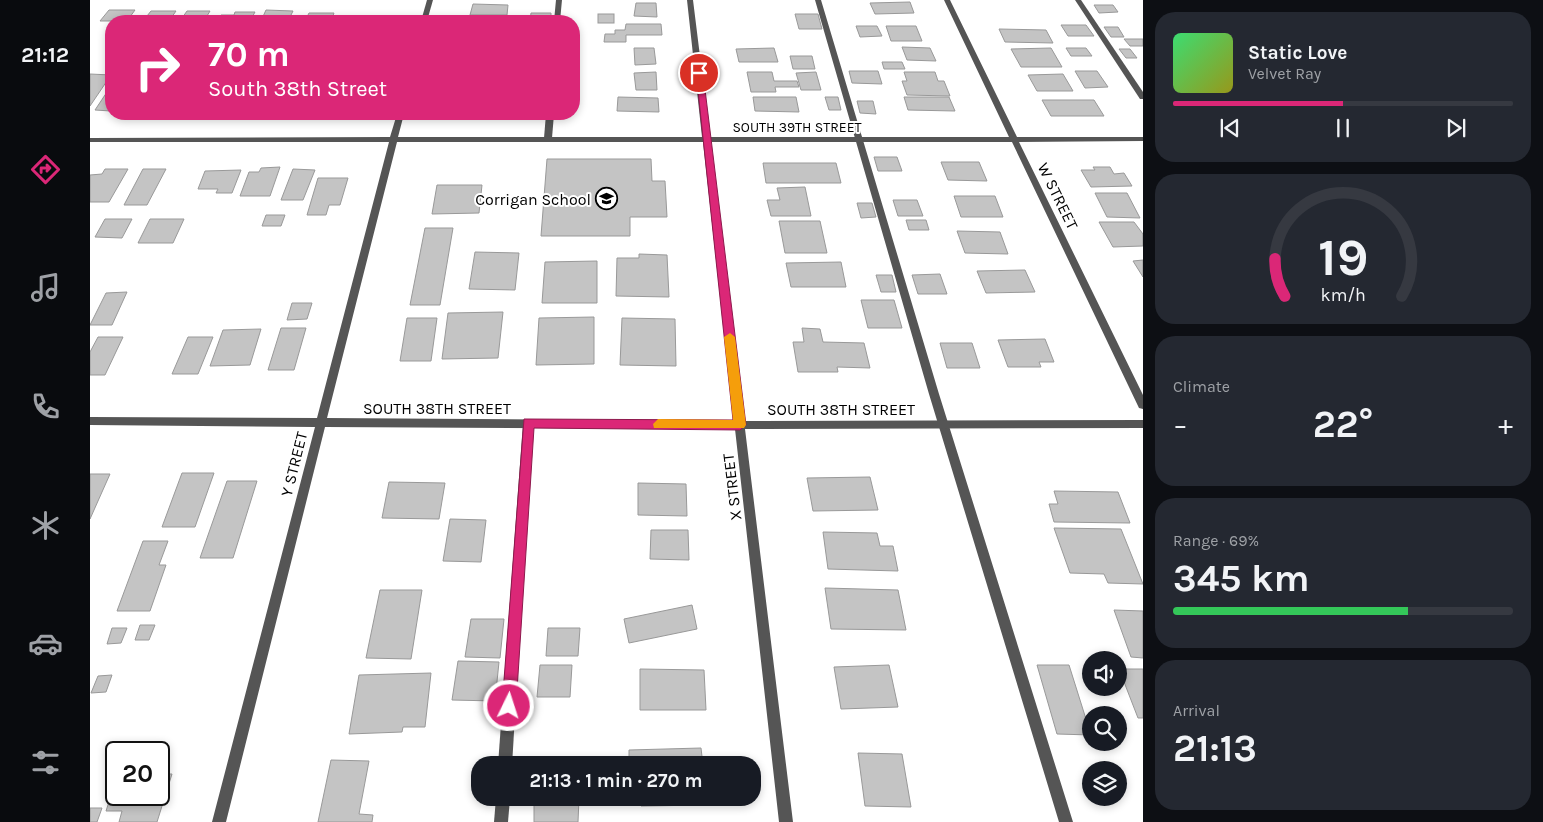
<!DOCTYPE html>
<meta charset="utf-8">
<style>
:root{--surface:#171b24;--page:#242831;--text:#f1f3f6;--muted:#9ea1a6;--line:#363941;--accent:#db2777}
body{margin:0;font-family:Karla,sans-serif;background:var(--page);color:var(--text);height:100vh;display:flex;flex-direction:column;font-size:19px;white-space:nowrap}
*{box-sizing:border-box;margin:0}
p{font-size:16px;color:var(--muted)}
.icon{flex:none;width:28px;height:28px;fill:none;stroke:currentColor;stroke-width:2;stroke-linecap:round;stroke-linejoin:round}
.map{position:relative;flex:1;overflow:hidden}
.sheet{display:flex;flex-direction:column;gap:12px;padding:12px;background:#0d0f14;width:400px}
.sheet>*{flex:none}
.banner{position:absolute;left:15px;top:15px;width:475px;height:105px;border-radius:20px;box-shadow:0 2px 8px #0003;background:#db2777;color:#fff;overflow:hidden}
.fabs{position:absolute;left:992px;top:651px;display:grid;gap:10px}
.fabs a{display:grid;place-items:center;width:45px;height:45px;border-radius:50%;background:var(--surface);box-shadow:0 2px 8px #0003;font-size:25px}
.speed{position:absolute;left:15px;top:741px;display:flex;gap:10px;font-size:25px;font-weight:700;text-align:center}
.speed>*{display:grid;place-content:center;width:65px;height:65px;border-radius:50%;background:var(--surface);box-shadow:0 2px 8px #0003;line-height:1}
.speed .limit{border:2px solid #111;border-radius:8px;background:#fff;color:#111}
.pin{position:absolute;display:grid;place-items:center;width:42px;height:42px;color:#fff;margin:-21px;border:2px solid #fff;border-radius:50%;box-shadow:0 1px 5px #0007}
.me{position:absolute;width:55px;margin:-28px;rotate:4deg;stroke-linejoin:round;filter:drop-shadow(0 0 4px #0008)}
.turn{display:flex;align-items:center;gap:18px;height:105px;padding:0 20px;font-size:22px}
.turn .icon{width:65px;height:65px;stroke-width:2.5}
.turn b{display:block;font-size:35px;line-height:42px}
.big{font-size:38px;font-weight:700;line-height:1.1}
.sheet .tile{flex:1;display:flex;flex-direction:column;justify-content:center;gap:8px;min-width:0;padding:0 18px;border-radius:20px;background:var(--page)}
.sheet .dial{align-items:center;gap:0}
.dial svg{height:130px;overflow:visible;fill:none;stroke:var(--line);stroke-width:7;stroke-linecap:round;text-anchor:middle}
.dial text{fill:var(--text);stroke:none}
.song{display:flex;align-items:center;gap:15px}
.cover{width:60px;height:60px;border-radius:8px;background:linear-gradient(135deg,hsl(140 70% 55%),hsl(60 70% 35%))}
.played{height:5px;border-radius:2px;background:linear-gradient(90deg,var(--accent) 50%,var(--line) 50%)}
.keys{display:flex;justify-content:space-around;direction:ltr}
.heat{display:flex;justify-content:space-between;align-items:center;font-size:28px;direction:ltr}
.charge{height:8px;border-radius:4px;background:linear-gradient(90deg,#34c759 69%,var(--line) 0)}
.trip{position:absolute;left:381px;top:756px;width:290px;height:50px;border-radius:20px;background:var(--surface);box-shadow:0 2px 8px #0003;font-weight:700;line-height:50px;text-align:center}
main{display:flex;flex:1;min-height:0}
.menu{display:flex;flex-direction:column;width:90px;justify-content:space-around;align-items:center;background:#090b0e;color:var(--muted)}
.menu .icon{width:35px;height:35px}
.menu .selected{color:var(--accent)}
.menu b{font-size:22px;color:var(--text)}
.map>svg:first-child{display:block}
.building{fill:#c4c4c4;stroke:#999}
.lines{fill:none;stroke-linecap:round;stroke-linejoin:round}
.lane{fill:#555;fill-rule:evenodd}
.street{fill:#555;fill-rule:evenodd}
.route{fill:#db2777;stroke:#8e194d}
.slow{fill:#f59e0b}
.labels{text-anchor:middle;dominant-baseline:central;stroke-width:4;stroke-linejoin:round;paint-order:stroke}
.far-street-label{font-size:14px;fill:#000;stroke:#fff}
.street-label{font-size:16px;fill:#000;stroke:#fff}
.poi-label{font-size:16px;fill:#000;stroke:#fff;text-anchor:end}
</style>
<main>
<nav class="menu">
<b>21:12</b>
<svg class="icon selected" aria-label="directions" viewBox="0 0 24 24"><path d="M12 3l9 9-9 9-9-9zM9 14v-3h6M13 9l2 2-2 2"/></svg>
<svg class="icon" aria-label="music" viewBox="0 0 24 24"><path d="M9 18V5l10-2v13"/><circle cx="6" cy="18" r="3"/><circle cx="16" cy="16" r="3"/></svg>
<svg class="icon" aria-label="phone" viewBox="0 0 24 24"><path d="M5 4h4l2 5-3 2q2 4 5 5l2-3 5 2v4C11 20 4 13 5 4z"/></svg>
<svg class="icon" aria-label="climate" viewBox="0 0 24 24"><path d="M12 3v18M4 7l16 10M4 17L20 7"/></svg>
<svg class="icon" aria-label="car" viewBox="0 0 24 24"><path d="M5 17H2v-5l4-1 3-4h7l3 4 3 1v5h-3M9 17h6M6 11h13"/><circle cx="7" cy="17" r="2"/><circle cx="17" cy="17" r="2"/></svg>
<svg class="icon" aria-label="filters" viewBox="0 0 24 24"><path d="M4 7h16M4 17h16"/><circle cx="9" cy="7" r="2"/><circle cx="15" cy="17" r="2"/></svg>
</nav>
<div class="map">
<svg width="1053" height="822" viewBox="0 0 1053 822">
<rect width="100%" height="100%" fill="#fff"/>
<g class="building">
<path d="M820,2L824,13L785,14L780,3Z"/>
<path d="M546,3H566L567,17L544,16Z"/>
<path d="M383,4L418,5L417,15H380Z"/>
<path d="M1004,5H1023L1028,12L1009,13Z"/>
<path d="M19,10H45L37,21H10Z"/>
<path d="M176,10L203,11L198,21H171Z"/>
<path d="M61,11H86L79,21H53Z"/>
<path d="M97,11H120L114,21H90Z"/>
<path d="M145,12H165L160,21H128L131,15H144Z"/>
<path d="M219,13H244L241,21H215Z"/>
<path d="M441,13H461V21H440Z"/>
<rect x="508" y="14" width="16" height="9"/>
<path d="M705,14H728L732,29H709Z"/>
<path d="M264,16H298L296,21H262Z"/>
<path d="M536,24H571L572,35H536V42H514L515,34H525V30H535Z"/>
<path d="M971,25H996L1004,36H978Z"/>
<path d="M766,26H787L792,36L770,37Z"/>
<path d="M796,26H826L832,41H801Z"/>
<path d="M1014,27H1028L1034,37H1021Z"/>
<path d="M909,29L956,30L963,43L915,42Z"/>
<path d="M1034,39H1053V46H1040Z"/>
<path d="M812,47L840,48L846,61L817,60Z"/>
<path d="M544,48H564L566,64L545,65Z"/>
<path d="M684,48L688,62H649L646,49Z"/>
<path d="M961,48L972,67H931L921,49Z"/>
<path d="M976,48H996L1002,56H981Z"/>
<path d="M1029,49H1040L1047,58H1036Z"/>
<path d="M700,56H722L725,69H703Z"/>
<path d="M792,62H812L815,69H794Z"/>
<path d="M759,71H788L792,84L762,83Z"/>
<path d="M985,71H1007L1018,87L995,88Z"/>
<path d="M566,72L567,90H546L544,73Z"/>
<path d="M657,72H682L684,81H707L709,87H685L686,92H661Z"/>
<path d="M726,72L731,90H711L706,73Z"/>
<path d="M814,72H845L848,81H854L860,96L817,95L812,81H817Z"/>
<path d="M0,74L21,75L0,106Z"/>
<path d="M973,74L983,91H947L938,75Z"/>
<path d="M21,86V111L5,110Z"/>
<path d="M528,97L568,98L569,112L527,111Z"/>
<path d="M663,97H706L709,112L665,111Z"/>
<path d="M735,97H748L751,110H739Z"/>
<path d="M814,97H859L865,111L818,110Z"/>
<path d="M952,100H1004L1014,116H961Z"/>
<path d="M767,101H783L786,114L770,113Z"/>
<path d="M784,157H807L812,171H788Z"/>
<path d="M457,159H561L562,181H575L577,217H540V236H451Z"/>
<path d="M851,162H889L897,181L858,180Z"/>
<path d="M673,163H746L751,183H676Z"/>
<path d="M190,167L180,196H150L159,172H169L171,168Z"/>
<path d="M1003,167H1020L1024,174L1034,173L1042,186L1001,187L991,170H1005Z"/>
<path d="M15,169H38L19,202H0V175L12,174Z"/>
<path d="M53,169H76L57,205H34Z"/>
<path d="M203,169L225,170L213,200H191Z"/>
<path d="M151,170L142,193H126L128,189H108L115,171Z"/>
<path d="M228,178H258L250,205H239L236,215H217Z"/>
<path d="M347,185H392L389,213L342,214Z"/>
<path d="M715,187L721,216H681L677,200H690L687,188Z"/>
<path d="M1005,193H1037L1050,218L1017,217Z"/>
<path d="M864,196H905L913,217H871Z"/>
<path d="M803,200H827L833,216H808Z"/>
<path d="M767,203H782L786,217L771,218Z"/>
<path d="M176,215H195L191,226H172Z"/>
<path d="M15,219H42L32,238L5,237Z"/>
<path d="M60,219H94L83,243H48Z"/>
<path d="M816,220H836L839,230H819Z"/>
<path d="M689,221H730L737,253H695Z"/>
<path d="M1009,222H1044L1053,234V246L1023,247Z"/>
<path d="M335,228H363L350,305H320Z"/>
<path d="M867,231L910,232L918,254L875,253Z"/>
<path d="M385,252L429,253L425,290L379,289Z"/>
<path d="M549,254L577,255L579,297L526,296L527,258H549Z"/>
<path d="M1053,260V277L1043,261Z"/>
<path d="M507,261V303H452L455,262Z"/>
<path d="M751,262L756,287H701L696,263Z"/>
<path d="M935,270L945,292L896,293L887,271Z"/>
<path d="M850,274L857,294H828L822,275Z"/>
<path d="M786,275H802L806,292H791Z"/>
<path d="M37,292L22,325H0L16,293Z"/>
<path d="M771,300H804L812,328H778Z"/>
<path d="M202,303H222L217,319L197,320Z"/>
<path d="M413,312L408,358L352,359L358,313Z"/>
<path d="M504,317V364L446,365L449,318Z"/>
<path d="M317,318H347L341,361H310Z"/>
<path d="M532,318L585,319L586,366L530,365Z"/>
<path d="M191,328H216L204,370H178Z"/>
<path d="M712,328L730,329L733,342L774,343L780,368L747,367L748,372H708L703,342H714Z"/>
<path d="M171,329L160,365L120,366L133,330Z"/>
<path d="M8,337H33L15,375H0V352Z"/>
<path d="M98,337H123L108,374H82Z"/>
<path d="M955,339L964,362H949L951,367H918L908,340Z"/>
<path d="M850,343H882L890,368H857Z"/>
<path d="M92,473H124L105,527H72Z"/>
<path d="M0,474H20L0,519Z"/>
<path d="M780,477L788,510L723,511L717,478Z"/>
<path d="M137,481H167L143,558H110Z"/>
<path d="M299,482L355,483L349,519L292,518Z"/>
<path d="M548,483L596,484L597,516L548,515Z"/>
<path d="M964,491L1028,492L1040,523L964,522L959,504H968Z"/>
<path d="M360,519L396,520L391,562L353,561Z"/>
<path d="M964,528L1031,529L1053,584L1018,583L1014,574L980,573Z"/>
<path d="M561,530H598L599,560L560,559Z"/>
<path d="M733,532L787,533L790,546H803L808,571L738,569Z"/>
<path d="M53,541H78L69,565H76L60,611H27Z"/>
<path d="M735,588L808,590L816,630L741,629Z"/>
<path d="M290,590H332L321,659L276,658Z"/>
<path d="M602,605L607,629L539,643L534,619Z"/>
<path d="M1024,610L1053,611V658L1041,657Z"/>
<path d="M381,619H414L410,658L375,657Z"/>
<path d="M50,625H65L59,640H45Z"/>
<path d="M22,628H37L31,643L17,644Z"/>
<path d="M458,628H490L488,656H456Z"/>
<path d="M368,661L409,662L405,701L362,700Z"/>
<path d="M450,665H482L480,697H447Z"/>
<path d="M799,665L808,707L751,709L744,667Z"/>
<path d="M947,665H979L1001,735L967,734Z"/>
<path d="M550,669L614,670L616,710H550Z"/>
<path d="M1029,669H1053V718H1048Z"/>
<path d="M341,673L335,727H313L312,732L259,734L269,675Z"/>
<path d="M22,675L16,692L1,693L8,676Z"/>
<path d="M611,748L613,765H539V750Z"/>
<path d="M768,753L812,754L821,807L775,806Z"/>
<path d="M241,760L279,761L269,814L283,815L282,822H228Z"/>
<path d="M69,774H82L67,822H29L32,811H16L26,780V795H69Z"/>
<path d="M444,798H489L488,822H444Z"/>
<path d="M551,798H615L616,805L551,806Z"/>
<path d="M0,808H12L7,822H0Z"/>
</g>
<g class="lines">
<g class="lane">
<path d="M466,0H472L470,21H464Z"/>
<path d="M725,0H731L849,394L983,822H969L839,394Z"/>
<path d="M985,0H991L1053,92V99H1050Z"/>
<path d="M456,114H464L462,138L458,140L454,138Z"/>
<path d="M438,419L442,420L443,423L422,765H408L433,423L434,420Z"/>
<path d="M406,798H420L418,822H404Z"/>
</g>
<g class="street">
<path d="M337,0H343L337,21H331Z"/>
<path d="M597,0H603L620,137H919L854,0H860L927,137H1053V141L929,142L1053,395V409L1049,408L922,142H620L654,421L1053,420V428L655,429L703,822H689L645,429L235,427L136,822H122L225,427L0,425V417L227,418L299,142H0V138L300,137L307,114H314L308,137H612ZM307,142H613L644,421L237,418Z"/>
</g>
</g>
<path class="route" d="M606,72L613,73L656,425L650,430L444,428L426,706L424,711L419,713L414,711L412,706L434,419L643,420Z"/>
<path class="slow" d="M640,333L645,337L656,425L654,428H564L563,424L568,419L643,420L634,337Z"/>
<defs>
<symbol id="school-ring" viewBox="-11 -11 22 22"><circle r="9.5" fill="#fff" stroke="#000" stroke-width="1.5"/><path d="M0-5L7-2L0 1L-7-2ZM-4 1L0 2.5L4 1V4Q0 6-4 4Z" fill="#000"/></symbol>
</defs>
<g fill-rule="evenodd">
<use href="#school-ring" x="504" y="186" width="25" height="25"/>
</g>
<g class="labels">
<g class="far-street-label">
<text x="707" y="127">SOUTH 39TH STREET</text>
</g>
<g class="street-label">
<text transform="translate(968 196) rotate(64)">W STREET</text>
<text x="347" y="408">SOUTH 38TH STREET</text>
<text x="751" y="409">SOUTH 38TH STREET</text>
<text transform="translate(204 464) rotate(-76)">Y STREET</text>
<text transform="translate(642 487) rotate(-97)">X STREET</text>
</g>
<g class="poi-label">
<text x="501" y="199">Corrigan School</text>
</g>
</g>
</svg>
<div class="fabs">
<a><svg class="icon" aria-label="sound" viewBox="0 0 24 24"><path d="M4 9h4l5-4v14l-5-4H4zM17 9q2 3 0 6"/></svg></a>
<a><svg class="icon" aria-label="search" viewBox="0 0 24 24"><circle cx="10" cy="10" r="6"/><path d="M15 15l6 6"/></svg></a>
<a><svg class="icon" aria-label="layers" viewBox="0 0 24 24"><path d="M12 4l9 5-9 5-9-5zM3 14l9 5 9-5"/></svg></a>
</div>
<div class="speed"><div class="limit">20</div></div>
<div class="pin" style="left:609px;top:73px;background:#d93025"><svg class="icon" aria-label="arrive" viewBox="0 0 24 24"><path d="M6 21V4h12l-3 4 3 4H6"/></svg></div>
<svg class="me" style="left:419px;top:706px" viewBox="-20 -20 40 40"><circle r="17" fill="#db2777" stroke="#fff" stroke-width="3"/><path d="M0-11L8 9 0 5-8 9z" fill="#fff"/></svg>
<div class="trip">21:13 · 1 min · 270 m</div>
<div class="banner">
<div class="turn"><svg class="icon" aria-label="right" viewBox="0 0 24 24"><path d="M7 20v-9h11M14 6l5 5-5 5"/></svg><div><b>70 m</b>South 38th Street</div></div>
</div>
</div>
<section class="sheet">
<div class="tile">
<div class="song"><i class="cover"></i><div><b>Static Love</b><p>Velvet Ray</p></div></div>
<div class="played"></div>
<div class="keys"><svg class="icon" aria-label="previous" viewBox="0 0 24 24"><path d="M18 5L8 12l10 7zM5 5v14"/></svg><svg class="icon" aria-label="pause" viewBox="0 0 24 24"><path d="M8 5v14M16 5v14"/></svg><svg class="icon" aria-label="next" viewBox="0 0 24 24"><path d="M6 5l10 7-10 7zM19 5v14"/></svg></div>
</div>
<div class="tile dial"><svg viewBox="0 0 100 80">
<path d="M14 69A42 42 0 1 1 86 69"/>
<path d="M14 69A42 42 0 0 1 8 46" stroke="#db2777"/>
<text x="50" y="56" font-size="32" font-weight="700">19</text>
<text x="50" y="72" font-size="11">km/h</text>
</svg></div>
<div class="tile"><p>Climate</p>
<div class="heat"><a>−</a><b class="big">22°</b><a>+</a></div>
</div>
<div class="tile"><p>Range · 69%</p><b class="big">345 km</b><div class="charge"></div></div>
<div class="tile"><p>Arrival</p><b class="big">21:13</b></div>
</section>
</main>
